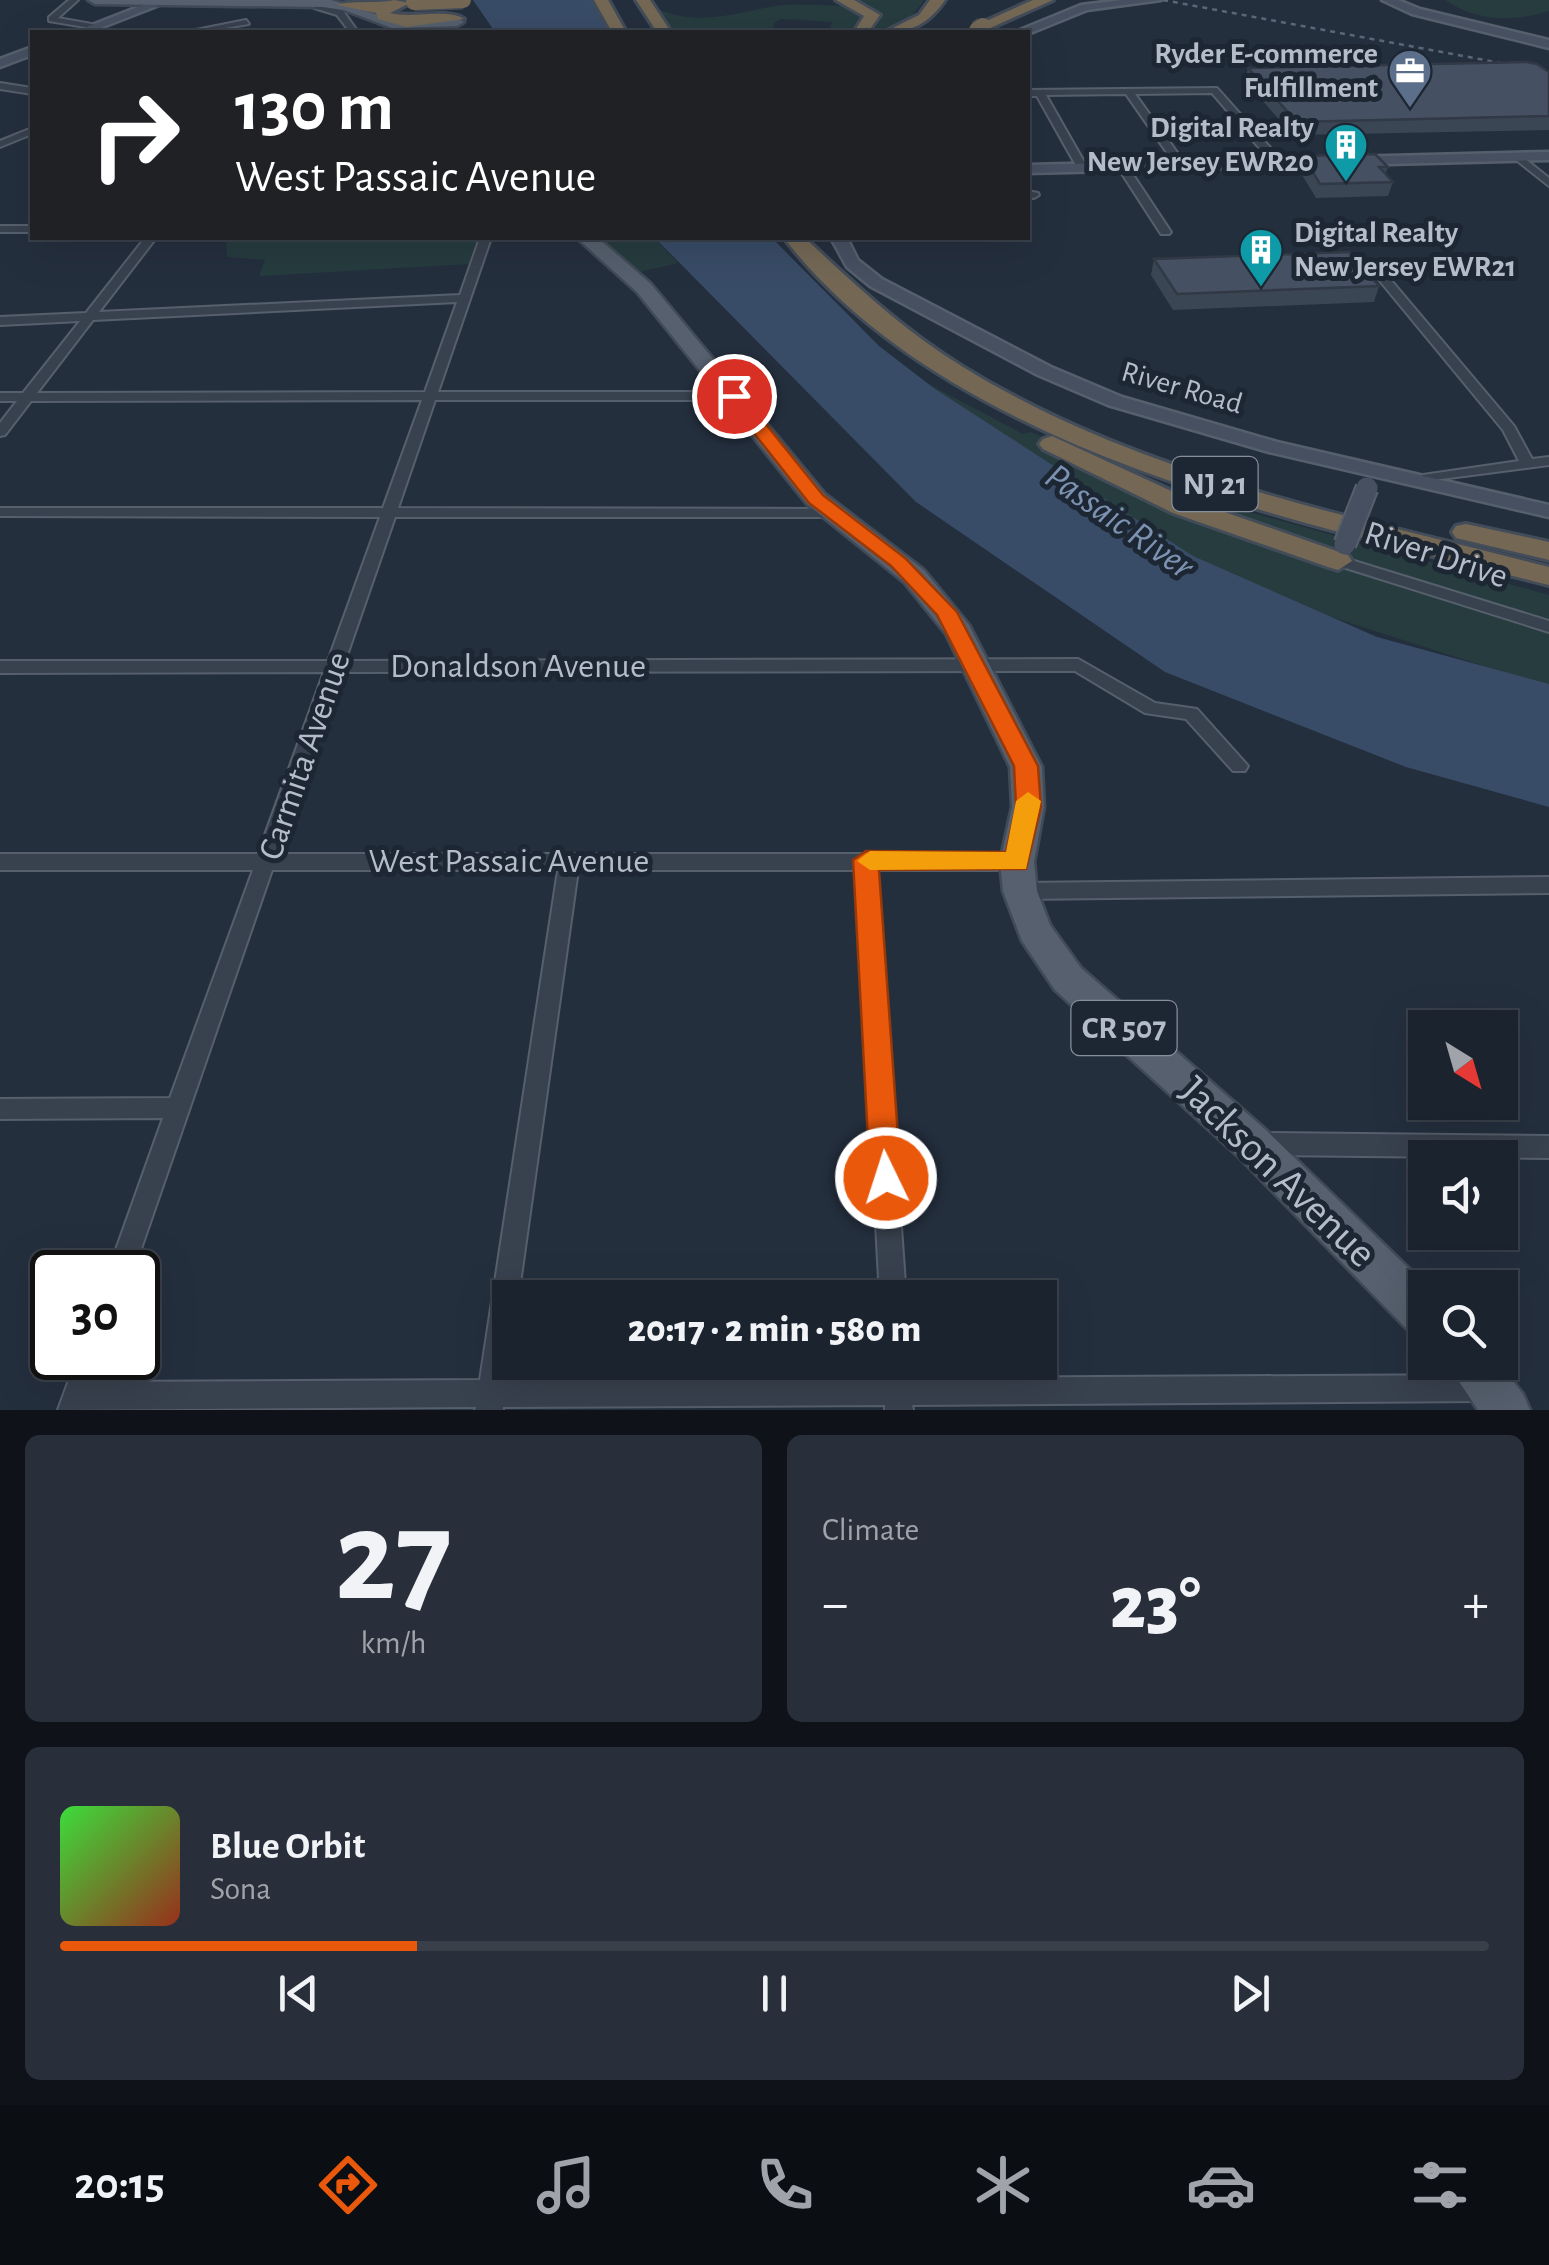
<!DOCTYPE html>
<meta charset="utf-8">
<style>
:root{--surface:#1b232e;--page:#282f3a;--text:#f1f3f6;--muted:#a0a4aa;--line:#39404a;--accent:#ea580c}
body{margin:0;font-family:"Alegreya Sans",sans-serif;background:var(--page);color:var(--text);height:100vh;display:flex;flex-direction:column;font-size:38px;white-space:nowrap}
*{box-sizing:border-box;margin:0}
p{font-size:32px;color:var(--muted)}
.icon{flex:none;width:55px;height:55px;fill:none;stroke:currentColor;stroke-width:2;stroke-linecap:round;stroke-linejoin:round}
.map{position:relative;height:1410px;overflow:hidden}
.details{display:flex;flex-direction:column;gap:25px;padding:25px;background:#0f1319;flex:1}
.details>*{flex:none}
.top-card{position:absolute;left:30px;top:30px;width:1000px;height:210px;border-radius:0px;box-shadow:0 10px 40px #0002,0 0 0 2px var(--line);background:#202124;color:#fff;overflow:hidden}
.needle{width:65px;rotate:143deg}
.controls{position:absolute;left:1408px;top:1010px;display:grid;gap:20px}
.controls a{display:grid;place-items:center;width:110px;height:110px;border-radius:0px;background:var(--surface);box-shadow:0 10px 40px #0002,0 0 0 2px var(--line);font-size:50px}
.speed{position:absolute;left:30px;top:1250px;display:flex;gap:20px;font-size:50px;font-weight:700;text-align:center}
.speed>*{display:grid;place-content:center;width:130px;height:130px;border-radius:50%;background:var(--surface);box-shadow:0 10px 40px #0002,0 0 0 2px var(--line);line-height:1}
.speed .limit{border:5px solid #111;border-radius:15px;background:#fff;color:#111}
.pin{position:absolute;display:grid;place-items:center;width:85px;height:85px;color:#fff;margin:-42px;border:5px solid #fff;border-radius:50%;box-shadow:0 2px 10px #0007}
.me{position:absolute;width:110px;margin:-55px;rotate:356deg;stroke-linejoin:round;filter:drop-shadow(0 0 8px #0008)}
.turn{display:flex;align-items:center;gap:35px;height:210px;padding:0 40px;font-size:45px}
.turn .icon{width:130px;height:130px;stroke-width:2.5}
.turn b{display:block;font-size:70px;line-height:85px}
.big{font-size:75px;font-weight:800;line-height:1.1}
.details .tile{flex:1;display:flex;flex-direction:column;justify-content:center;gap:15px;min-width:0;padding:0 35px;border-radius:15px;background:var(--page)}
.details .dial{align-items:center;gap:0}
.dial b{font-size:130px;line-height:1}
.song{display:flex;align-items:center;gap:30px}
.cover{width:120px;height:120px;border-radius:15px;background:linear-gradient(135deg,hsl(120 70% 55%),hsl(10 70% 35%))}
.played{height:10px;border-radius:5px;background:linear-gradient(90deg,var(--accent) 25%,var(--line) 25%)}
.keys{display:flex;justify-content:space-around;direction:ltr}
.heat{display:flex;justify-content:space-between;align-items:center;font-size:55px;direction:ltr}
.details .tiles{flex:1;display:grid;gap:25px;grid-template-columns:1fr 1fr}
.tile:last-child{grid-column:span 2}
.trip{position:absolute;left:492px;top:1280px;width:565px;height:100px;border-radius:0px;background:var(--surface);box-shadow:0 10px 40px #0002,0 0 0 2px var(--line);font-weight:800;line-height:100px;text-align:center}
.tabs{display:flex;height:160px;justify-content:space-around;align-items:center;background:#0b0e12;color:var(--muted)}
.tabs .icon{width:70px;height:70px}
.tabs .selected{color:var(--accent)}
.tabs b{font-size:45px;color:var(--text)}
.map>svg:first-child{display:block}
.green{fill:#263c3f}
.water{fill:#394c67}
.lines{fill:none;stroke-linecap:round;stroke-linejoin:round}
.street-casing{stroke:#565f6c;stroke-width:4}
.secondary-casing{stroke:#565f6c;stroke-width:5}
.primary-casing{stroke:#414a57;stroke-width:5}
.highway-casing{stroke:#434c59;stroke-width:6}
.street{fill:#38414e;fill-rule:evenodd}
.secondary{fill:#465061;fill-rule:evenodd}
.primary{fill:#56606e;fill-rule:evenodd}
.highway{fill:#746855;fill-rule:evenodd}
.rail{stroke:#5a6575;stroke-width:2.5;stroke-dasharray:5 5;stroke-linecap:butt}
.secondary-bridge-casing{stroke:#565f6c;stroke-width:25;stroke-linecap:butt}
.highway-bridge-casing{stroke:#434c59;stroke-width:19;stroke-linecap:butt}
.secondary-bridge{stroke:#465061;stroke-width:21}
.highway-bridge{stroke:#746855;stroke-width:16}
.wall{fill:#3b4654}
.building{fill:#455162;stroke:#303945;stroke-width:2.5}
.route{fill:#ea580c;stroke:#983908;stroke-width:2.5}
.slow{fill:#f59e0b}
.labels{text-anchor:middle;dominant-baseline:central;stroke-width:10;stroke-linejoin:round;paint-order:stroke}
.far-poi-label{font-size:30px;font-weight:bold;fill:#b4bcc9;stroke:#1d2633;text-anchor:end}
.far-street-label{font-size:30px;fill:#b4bcc9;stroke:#1d2633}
.shield{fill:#1d2633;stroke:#878f9c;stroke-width:2.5}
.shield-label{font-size:32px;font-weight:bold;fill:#b4bcc9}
.street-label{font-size:35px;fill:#b4bcc9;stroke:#1d2633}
.water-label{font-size:38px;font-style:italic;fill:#7c92b1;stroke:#1d2633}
.near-street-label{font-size:42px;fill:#b4bcc9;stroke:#1d2633}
</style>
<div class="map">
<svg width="1549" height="1410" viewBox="0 0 1549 1410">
<rect width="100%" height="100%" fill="#242f3e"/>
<g class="green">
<path d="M848,0H924C913,17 895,33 873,32L880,20L878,12Z"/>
<path d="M1445,0H1549V11C1514,22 1477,22 1445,0Z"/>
<path d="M849,6L862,10L864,21L849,32H829L832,22L781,19L773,24L775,32H675L660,10C697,25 732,15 769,7C793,2 824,6 849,6Z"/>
<path d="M226,238H479L471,264L259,276L265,260L227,257Z"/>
<path d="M594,238H655L678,263L635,273Z"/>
<path d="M917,378L1023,434L1030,432L1209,501L1549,595V687L1235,586Z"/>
</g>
<g class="water">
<path d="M473,0H595L612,32H488L493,29Z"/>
<path d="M655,238H772L879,346L935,389L1193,556L1377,637L1549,684V807L1406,767L1165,672L916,502Z"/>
</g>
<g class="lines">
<defs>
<g id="street">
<path d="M69,0H78L58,18L97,25V29L49,21V17Z"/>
<path d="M317,4L343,11L358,32H350L337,15L314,8Z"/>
<path d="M246,20L249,24L201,32H186Z"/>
<path d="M0,83L32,88V94L0,89Z"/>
<path d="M1217,88L1282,161V165H1274L1212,93L1135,94L1186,165L1181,168L1177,167L1126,94L1046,95L1087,167L1078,169L1037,96H1028V90Z"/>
<path d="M32,128V134L0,147V141Z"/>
<path d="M1519,154L1549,178V186L1515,159L1514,157Z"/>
<path d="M1118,164H1126L1171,232L1169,234H1161L1117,166Z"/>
<path d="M1028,191L1038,193L1039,195L1034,198L1028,197Z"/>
<rect x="0" y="226" width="32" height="6"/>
<path d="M145,238H156L99,312L460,295L480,238H491L438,392H733L740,396L733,400H435L398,508L832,509L839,513L832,517H395L345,661L1078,659L1155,703L1197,709L1248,766L1245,771H1233L1186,719L1145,713L1075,671L341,672L278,854H1017L1024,857L1027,862L1024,867L1017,870H876L906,1298H880L857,870H578L518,1298H510V1357L507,1380L884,1378V1362H910L911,1378L1486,1375L1496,1378L1499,1388L1496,1398L1486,1401L912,1405L913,1410H885V1405L503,1407V1410H475L476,1407L58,1410L77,1358H103L95,1382L480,1380L558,870H272L133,1272H108L163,1118L0,1119V1099L170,1098L253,870H0V854H258L324,672L0,673V661H328L380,517L0,516V508H383L422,400L31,401L5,435L0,436V423L17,401H0V393H23L80,321L0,325V317L86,313ZM457,302L425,392L37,393L93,320Z"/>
<path d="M1375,265L1379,266L1514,426L1532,459L1549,457V465L1418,482L1416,479L1423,475L1519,461L1503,430L1371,270L1369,268Z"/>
<path d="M1338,556L1549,621V632L1333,564L1330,561Z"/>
<path d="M1549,877V893L1020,899L1013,897L1010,891L1013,885L1020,883Z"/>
<path d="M1258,1133L1549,1136V1158L1258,1155L1250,1152L1246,1144L1250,1136Z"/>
</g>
<g id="secondary">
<path d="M156,0H172L90,32H74Z"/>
<path d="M1121,0H1161L1087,10L1028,34L1015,32L1081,5Z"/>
<path d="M1382,0H1398L1420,9L1549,40V48L1412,14Z"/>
<path d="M32,47V55L0,67V59Z"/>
<path d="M1549,152V160L1028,173V165Z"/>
<path d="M831,238H847L858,260L882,279L1051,367L1122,397L1277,442L1549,505V517L1269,452L1108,405L1038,375L870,286L847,267Z"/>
</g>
<g id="primary">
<path d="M88,0H331L394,20L457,18L464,22L457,26L392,28L344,10L322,7L95,4Z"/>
<path d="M577,238H598L651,284L825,494L924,570L969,625L1042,767L1044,807L1034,862L1037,891L1050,925L1081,968L1267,1131L1429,1288H1425V1337L1409,1331L1239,1157L1055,990L1022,941L1003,891L1000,862L1012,807L1010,767L946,634L904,582L807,504L637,292Z"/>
<path d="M1446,1362H1498L1523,1394L1530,1410H1478Z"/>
</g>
<g id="highway">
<path d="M394,0L410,3L390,13C412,19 446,8 464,19L406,27L378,19L376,13L337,5C350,0 377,4 394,0Z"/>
<path d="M594,0H608L626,32H612Z"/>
<path d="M636,0H650L671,32H657Z"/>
<path d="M836,0H854L880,15L868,32H854L864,16Z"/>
<path d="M930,0H945C929,23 913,32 885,32L919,15Z"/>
<path d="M1033,0H1053L988,29L975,26Z"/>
<path d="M784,238H805C855,285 904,331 963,367C1139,476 1351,516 1549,567V585C1299,522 950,452 784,238Z"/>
<path d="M1052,436L1193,501L1348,555L1352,561L1338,570L1328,567L1173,513L1043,449L1039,444L1043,439Z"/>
<path d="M1466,524L1549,542V560L1456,538L1452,532L1456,526Z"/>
</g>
</defs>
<use href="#street" class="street-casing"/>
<use href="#secondary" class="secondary-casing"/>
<use href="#primary" class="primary-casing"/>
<use href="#highway" class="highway-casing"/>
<use href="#street" class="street"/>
<use href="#secondary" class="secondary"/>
<use href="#primary" class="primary"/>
<use href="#highway" class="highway"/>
<path class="rail" d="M1163,0L1549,72"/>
<defs>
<path id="secondary-bridge" d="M1345,544L1367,488"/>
<g id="highway-bridge">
<path d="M414,2L463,0"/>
<path d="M977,30L983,26"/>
</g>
</defs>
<use href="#secondary-bridge" class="secondary-bridge-casing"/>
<use href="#highway-bridge" class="highway-bridge-casing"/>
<use href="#secondary-bridge" class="secondary-bridge"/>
<use href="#highway-bridge" class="highway-bridge"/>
</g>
<g class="wall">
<path d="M1248,68L1549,72V130L1293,135L1245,81Z"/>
<path d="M1303,156L1388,167L1385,174L1393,182L1388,196L1316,198L1299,170Z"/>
<path d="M1154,259L1379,286L1374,302L1173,310L1151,275Z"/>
</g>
<g class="building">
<path d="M1527,62L1537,64L1549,72V116L1297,122L1248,68Z"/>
<path d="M1375,154L1388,167H1379L1393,182L1320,184L1303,156Z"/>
<path d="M1349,252L1379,286L1177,294L1154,259Z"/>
</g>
<path class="route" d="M727,392H740L823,495L905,558L957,612L1038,766L1041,807L1026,869L879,870L901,1178L897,1189L886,1193L874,1189L870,1178L853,860L866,851L1006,852L1016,807L1014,766L937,615L891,566L809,503L727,399Z"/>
<path class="slow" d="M1028,792L1041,801L1026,869L870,870L857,861L870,851L1006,852L1016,801Z"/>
<defs>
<symbol id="office-pin" viewBox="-11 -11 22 30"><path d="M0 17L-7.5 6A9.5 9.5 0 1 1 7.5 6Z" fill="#5c6f8a" stroke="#1d2633"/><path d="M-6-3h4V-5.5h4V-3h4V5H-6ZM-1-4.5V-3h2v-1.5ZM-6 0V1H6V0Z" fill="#fff"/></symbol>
<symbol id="building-pin" viewBox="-11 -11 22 30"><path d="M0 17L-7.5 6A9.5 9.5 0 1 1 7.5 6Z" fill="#0f9aa8" stroke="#1d2633"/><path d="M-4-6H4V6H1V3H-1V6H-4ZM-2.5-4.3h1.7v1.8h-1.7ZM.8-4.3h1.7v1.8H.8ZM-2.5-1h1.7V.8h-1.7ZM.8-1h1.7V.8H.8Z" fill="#fff"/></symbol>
</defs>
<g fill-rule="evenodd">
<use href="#office-pin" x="1385" y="46" width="50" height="68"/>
<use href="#building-pin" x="1321" y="120" width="50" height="68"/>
<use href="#building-pin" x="1236" y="225" width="50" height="68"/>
</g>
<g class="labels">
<g class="far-poi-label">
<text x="1378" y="54">Ryder E-commerce<tspan x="1378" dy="34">Fulfillment</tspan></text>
<text x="1314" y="128">Digital Realty<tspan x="1314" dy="34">New Jersey EWR20</tspan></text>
<text x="1294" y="233" text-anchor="start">Digital Realty<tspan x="1294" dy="34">New Jersey EWR21</tspan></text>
</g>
<g class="far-street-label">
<text transform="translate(1182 388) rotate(16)">River Road</text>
</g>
<g class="shield">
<rect x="1172.5" y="457" width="85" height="54" rx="8"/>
<rect x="1071.5" y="1001" width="105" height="54" rx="8"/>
</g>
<g class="shield-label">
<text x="1215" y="484">NJ 21</text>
<text x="1124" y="1028">CR 507</text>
</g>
<g class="street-label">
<text transform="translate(1436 555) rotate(18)">River Drive</text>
<text x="518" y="666">Donaldson Avenue</text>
<text transform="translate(305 756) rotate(-71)">Carmita Avenue</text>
<text x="509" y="861">West Passaic Avenue</text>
</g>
<g class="water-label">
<text transform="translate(1119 522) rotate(35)">Passaic River</text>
</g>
<g class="near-street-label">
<text transform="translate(1278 1172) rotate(44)">Jackson Avenue</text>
</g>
</g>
</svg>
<div class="controls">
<a><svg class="needle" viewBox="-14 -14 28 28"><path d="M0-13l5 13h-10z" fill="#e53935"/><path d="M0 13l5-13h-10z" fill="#a0a4aa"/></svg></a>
<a><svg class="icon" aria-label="sound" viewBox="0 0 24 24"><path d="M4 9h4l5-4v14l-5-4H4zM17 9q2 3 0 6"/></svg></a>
<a><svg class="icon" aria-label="search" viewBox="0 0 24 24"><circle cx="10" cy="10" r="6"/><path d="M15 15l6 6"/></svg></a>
</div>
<div class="speed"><div class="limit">30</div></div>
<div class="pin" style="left:734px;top:396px;background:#d93025"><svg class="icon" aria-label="arrive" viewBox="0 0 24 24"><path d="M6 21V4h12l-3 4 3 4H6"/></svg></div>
<svg class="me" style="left:886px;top:1178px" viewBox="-20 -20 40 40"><circle r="17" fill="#ea580c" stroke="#fff" stroke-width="3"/><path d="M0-11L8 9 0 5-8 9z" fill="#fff"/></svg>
<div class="trip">20:17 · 2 min · 580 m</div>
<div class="top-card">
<div class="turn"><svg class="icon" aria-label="right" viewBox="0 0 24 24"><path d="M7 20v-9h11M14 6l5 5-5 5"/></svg><div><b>130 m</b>West Passaic Avenue</div></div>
</div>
</div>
<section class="details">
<div class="tiles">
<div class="tile dial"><b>27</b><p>km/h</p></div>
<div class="tile"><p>Climate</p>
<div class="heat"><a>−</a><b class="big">23°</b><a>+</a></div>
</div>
<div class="tile">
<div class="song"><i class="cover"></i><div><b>Blue Orbit</b><p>Sona</p></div></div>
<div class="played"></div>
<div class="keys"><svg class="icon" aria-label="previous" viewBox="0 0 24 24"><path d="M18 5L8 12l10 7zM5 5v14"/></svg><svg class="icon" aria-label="pause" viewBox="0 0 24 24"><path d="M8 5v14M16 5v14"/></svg><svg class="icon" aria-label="next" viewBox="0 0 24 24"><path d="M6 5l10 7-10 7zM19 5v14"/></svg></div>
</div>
</div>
</section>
<nav class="tabs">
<b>20:15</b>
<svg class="icon selected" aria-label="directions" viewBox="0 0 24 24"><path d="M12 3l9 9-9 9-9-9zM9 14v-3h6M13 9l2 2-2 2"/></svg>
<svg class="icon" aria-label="music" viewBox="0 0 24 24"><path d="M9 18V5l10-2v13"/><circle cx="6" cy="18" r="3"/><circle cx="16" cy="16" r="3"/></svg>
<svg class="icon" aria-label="phone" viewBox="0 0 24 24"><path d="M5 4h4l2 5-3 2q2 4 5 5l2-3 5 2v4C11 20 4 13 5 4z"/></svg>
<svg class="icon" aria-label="climate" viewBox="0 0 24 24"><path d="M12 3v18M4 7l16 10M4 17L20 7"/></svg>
<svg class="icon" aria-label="car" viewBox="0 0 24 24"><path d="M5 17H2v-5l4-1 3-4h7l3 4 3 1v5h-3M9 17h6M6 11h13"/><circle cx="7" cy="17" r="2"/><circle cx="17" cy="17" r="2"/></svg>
<svg class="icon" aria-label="filters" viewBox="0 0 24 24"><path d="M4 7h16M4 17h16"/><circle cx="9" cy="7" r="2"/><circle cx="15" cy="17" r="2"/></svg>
</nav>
